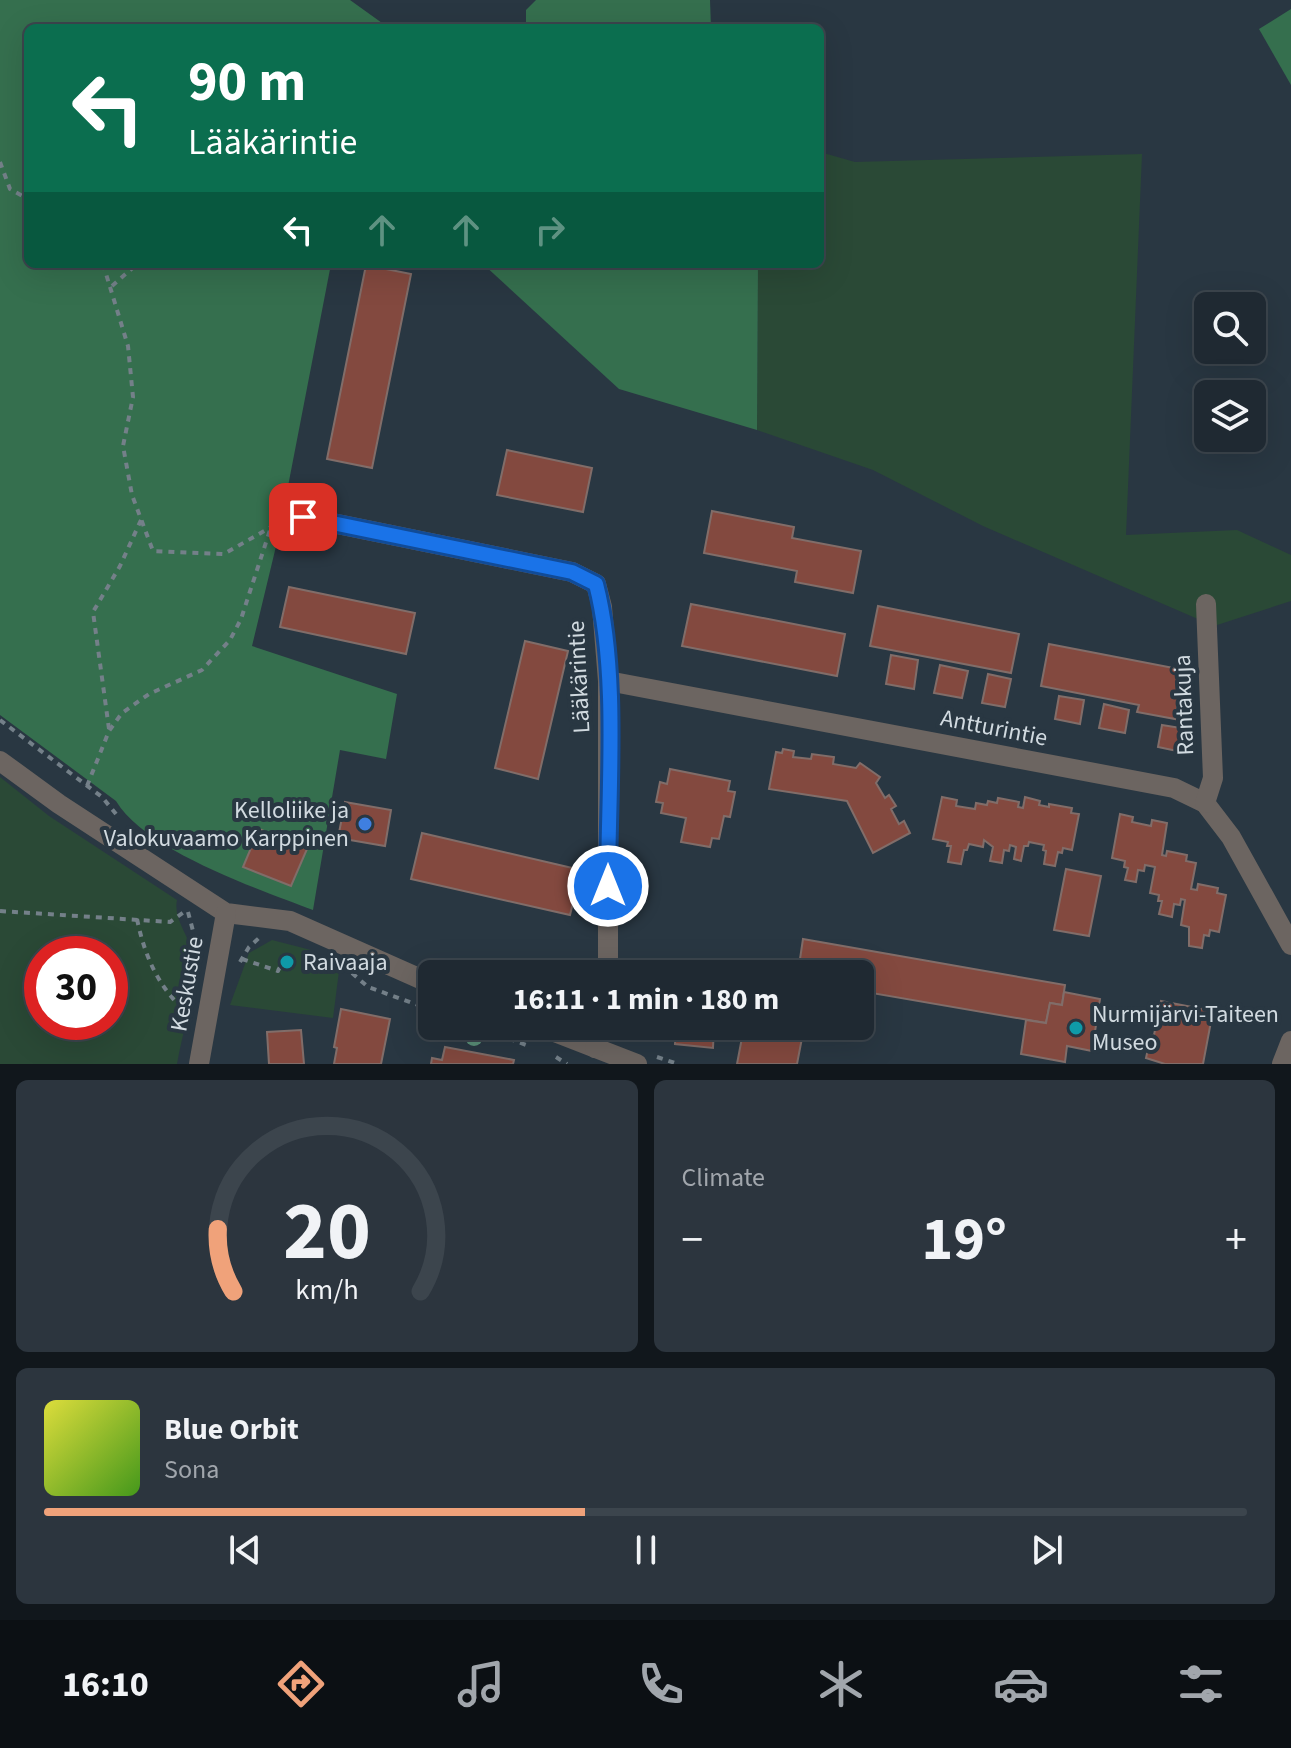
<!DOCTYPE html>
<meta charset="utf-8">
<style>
:root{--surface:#1f2932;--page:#2c353e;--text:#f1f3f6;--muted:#a1a6ac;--line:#3c454d;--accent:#f0a27a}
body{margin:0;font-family:"Source Sans 3",sans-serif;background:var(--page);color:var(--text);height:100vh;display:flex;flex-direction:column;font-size:30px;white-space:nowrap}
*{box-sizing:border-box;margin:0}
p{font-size:26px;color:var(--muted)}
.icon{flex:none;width:44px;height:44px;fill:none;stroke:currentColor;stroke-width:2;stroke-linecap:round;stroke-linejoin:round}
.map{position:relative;height:1064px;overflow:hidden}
.details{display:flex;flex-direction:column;gap:16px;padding:16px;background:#11171c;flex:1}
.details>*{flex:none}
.top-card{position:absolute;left:24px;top:24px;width:800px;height:244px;border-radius:12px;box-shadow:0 8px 32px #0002,0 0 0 2px var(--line);background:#0b6e4f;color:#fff;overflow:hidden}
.buttons{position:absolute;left:1194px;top:292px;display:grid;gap:16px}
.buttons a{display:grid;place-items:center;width:72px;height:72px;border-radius:12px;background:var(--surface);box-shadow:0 8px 32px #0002,0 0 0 2px var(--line);font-size:40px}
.speed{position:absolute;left:24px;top:936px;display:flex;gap:16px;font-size:40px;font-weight:700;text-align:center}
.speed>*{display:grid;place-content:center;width:104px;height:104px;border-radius:50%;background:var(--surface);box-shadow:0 8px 32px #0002,0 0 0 2px var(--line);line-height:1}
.speed .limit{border:12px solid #d22;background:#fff;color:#111}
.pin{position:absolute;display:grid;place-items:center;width:68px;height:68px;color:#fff;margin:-34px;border-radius:16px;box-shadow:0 4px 12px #0006}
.me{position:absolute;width:88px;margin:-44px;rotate:0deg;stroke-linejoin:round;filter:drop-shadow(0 0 6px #0008)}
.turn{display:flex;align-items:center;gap:28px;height:168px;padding:0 32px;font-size:36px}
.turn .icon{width:104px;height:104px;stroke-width:2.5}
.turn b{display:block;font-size:56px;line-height:68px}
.lanes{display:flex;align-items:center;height:76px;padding:0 32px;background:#0003;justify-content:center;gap:40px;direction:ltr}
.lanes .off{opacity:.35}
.big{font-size:60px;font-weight:700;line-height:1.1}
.details .tile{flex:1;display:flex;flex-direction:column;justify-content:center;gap:12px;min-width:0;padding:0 28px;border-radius:12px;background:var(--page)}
.details .dial{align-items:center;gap:0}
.dial svg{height:208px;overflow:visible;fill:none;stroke:var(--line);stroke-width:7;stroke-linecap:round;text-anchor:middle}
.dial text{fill:var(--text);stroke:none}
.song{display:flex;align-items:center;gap:24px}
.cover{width:96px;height:96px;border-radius:12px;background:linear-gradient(135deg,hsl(60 70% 55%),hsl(100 70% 35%))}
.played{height:8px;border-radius:4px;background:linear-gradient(90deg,var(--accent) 45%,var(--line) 45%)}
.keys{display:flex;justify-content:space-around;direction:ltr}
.heat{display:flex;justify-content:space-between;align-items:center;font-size:44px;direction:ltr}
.details .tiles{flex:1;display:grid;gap:16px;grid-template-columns:1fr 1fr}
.tile:last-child{grid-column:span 2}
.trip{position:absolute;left:418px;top:960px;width:456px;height:80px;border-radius:12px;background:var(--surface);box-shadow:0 8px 32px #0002,0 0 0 2px var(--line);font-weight:700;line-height:80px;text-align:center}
.menu{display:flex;height:128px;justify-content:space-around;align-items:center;background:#0c1014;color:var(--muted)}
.menu .icon{width:56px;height:56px}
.menu .active{color:var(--accent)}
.menu b{font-size:36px;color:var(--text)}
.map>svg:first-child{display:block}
.green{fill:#2a4936;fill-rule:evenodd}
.forest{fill:#356f4e}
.building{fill:#83493f;stroke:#816d69;stroke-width:2}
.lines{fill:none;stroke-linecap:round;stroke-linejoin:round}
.path{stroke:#748089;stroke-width:4;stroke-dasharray:6 6;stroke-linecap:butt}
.minor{stroke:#6c6561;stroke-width:20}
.tree{fill:#598e77}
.route-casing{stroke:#114b97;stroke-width:20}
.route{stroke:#1a73e8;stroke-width:14}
.shop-dot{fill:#3f7fe0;stroke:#293742;stroke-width:3}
.culture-dot{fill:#0f9aa8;stroke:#293742;stroke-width:3}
.labels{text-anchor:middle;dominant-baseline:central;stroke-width:8;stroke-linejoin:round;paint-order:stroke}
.street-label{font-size:24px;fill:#d1dae0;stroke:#293742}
.poi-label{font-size:24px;fill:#d1dae0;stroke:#293742;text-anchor:start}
</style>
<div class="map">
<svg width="1291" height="1064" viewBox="0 0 1291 1064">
<rect width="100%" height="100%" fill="#293742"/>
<g class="green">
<path d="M820,152L855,162L1142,154L1126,535L1237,530L1291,555V601L1214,626L983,526L873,470L757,430L758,264H820Z"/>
<path d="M0,777L49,816L177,900C173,919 189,935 192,953C197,989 183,1029 177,1064H0ZM42,954H110V1022H42Z"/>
<path d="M272,940L311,950L339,971L333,1018L230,1005L249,953Z"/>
</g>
<g class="forest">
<path d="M0,0H350L389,28H28V264H331L278,538L252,646L397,694L386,759L340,750L313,910C258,889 146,851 116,801L0,715Z"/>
<path d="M536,0H710L711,28H526V10Z"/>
<path d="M1291,9V85L1259,29Z"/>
<path d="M483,264H758L757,430L619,389Z"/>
</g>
<g class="building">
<path d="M366,265L411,274L372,468L327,459Z"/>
<path d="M507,450L592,468L583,512L497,495Z"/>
<path d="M712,511L794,527L792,538L861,551L853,593L795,582L797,571L704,553Z"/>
<path d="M289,587L415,613L406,654L280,627Z"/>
<path d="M691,604L845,634L837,676L682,646Z"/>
<path d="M878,606L1019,634L1011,673L870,646Z"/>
<path d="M525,641L568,651L538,779L495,768Z"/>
<path d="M1049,644L1184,670L1175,719L1137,712L1139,705L1041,686Z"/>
<path d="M891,655L918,660L914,689L886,684Z"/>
<path d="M940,665L968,671L962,698L934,693Z"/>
<path d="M988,674L1011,679L1005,707L982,703Z"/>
<path d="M1059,696L1084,700L1080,724L1055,719Z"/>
<path d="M1104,704L1129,710L1125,733L1099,728Z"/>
<path d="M1162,725L1187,729L1182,752L1158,747Z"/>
<path d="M783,749L794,751L793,757L811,759L812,754L834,757L833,764L856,768L860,763L880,777L876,783L885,798L889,795L896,806L891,809L899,824L904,821L910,833L873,853L847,801L769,789L776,752L782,753Z"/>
<path d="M670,769L730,781L728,791L735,792L730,817L724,816L719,839L712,838L710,847L681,842L686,818L661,813L663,803L656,802L660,782L667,784Z"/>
<path d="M942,797L957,800L956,806L975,809L976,803L987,805L988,801L997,803L998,798L1019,802L1018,807L1023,808L1025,797L1040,801L1039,805L1049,807V804L1072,808L1071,813L1079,814L1072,850L1063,848L1062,853L1058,852L1055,866L1044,864L1046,851L1043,850L1044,845L1029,842L1028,846H1024L1021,861L1014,859L1016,847L1010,845L1009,851L1004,850L1002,863L990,861L993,847L984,840L983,847L969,844L967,850H964L961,864L948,862L951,846H947L948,842L933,839Z"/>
<path d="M345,802L391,810L385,846L338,838Z"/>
<path d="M1120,814L1133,817L1132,822L1151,826L1152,820L1167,823L1162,855L1166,856L1167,851L1187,855L1186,861L1196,863L1191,889L1197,890L1198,884L1218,888L1217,893L1226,895L1219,932L1210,930L1209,936L1204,935L1202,948L1189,946V927L1181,925L1185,900L1181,899L1180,905L1174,904L1172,917L1159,914L1162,901H1158L1159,895L1150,893L1155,867L1145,865L1144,871L1138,870L1136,882L1125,880L1128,868L1124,867L1125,861L1112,858Z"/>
<path d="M259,829L307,849L291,886L243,867Z"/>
<path d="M422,833L581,870L570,915L411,879Z"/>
<path d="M1066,869L1101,876L1089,936L1054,930Z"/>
<path d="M803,939L1065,985L1062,1005L1050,1003L1046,1023L860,991V974H809L811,961L800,959Z"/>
<path d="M1064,992L1100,999L1092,1051L1067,1046L1065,1062L1021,1054L1026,1020L1046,1023L1050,1003L1062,1005Z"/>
<path d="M1161,1001L1213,1011L1203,1064H1165L1146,1058L1151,1035H1154Z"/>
<path d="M341,1009L390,1019L381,1064H334L337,1048L334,1047Z"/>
<path d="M676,1026H714L713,1048L675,1044Z"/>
<path d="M744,1027L802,1038L797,1064H737Z"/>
<path d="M301,1030L304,1064H269L267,1032Z"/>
<path d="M445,1047L514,1060L513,1064H431L432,1058L442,1060Z"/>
</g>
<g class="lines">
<g class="path">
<path d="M0,162L10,189L28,199"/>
<path d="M103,264L128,346L133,397L123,446L132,495L153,551L224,554L271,527L285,523"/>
<path d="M112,286L137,264"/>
<path d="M0,720L102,797L116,814"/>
<path d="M109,729L93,612L120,566L141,520"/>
<path d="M87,786L109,731L122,713L149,694L202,670L230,640L241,619L271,527"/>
<path d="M0,911L170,922L184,912"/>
<path d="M188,912L197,946"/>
<path d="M137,919C145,957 158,987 188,1014"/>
<path d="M242,959L278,971L284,958"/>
<path d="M240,962L249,947L259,938"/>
<path d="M442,964L467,974"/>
<path d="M352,973L368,987L432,1010"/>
<path d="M475,1026L529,1046"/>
<path d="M556,1057L567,1064"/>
<path d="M657,1057L678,1064"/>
</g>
<g class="minor">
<path d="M303,517L572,572L596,584L602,607L608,681V974"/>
<path d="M608,681L1174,788L1205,803L1231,837L1291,945"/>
<path d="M0,761L59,804L226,913L290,921L432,984"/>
<path d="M1205,803L1213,778L1206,604"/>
<path d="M539,1026L637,1064"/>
<path d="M595,1048L603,1026"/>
<path d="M199,1064L226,913"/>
<path d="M1282,1064L1291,1041"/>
</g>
</g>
<circle class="tree" cx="474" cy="1037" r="9"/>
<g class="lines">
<defs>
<path id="route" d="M303,517L572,572L596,584C619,673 608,793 608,886"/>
</defs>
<use href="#route" class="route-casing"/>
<use href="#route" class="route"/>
</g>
<circle class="shop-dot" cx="365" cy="824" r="8"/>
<g class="culture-dot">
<circle cx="287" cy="962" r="8"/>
<circle cx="1076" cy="1028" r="8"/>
</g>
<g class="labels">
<g class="street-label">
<text transform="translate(579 677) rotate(-93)">Lääkärintie</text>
<text transform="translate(1184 705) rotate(-92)">Rantakuja</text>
<text transform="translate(994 728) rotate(11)">Antturintie</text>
<text transform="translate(187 984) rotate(-80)">Keskustie</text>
</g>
<g class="poi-label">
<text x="349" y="810" text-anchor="end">Kelloliike ja<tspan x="349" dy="28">Valokuvaamo Karppinen</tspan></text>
<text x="303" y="962">Raivaaja</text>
<text x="1092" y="1014">Nurmijärvi-Taiteen<tspan x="1092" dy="28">Museo</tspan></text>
</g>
</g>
</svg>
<div class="buttons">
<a><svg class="icon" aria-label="search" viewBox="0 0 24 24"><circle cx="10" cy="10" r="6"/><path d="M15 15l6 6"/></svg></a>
<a><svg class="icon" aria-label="layers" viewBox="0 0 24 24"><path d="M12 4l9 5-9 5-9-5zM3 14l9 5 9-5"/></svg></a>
</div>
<div class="speed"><div class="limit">30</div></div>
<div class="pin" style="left:303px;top:517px;background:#d93025"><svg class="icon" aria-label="arrive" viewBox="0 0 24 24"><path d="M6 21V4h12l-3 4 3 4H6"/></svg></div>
<svg class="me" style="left:608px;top:886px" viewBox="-20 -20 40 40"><circle r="17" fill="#1a73e8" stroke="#fff" stroke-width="3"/><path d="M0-11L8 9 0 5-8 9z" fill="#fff"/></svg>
<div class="trip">16:11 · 1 min · 180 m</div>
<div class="top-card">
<div class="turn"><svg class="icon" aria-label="left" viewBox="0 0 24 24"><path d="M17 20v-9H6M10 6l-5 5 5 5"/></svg><div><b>90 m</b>Lääkärintie</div></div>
<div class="lanes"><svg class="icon" aria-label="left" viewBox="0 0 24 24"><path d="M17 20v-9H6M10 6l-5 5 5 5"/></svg><svg class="icon off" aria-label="ahead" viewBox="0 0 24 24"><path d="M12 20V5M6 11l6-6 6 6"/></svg><svg class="icon off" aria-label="ahead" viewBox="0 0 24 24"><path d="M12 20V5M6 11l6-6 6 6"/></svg><svg class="icon off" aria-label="right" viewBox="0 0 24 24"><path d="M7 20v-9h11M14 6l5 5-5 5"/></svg></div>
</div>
</div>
<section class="details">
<div class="tiles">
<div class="tile dial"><svg viewBox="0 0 100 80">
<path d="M14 69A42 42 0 1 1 86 69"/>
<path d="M14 69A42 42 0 0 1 8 45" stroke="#f0a27a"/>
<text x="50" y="56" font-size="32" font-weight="700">20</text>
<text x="50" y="72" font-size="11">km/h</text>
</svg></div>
<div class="tile"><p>Climate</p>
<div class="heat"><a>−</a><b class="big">19°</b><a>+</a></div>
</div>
<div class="tile">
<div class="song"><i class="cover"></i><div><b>Blue Orbit</b><p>Sona</p></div></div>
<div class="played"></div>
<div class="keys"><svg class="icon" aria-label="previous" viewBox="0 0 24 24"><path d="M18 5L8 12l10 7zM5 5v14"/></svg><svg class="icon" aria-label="pause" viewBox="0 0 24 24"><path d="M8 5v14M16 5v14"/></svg><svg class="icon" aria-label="next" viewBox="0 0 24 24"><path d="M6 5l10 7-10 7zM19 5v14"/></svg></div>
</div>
</div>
</section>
<nav class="menu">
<b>16:10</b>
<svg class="icon active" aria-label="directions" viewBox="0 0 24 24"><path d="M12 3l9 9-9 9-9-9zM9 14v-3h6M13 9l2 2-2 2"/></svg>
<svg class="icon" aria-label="music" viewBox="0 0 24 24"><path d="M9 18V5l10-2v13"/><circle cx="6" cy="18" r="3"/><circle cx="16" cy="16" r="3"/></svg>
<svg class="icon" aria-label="phone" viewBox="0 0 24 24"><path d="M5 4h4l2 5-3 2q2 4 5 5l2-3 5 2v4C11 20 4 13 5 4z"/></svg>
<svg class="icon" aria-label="climate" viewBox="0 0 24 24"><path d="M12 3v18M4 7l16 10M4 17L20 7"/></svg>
<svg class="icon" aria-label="car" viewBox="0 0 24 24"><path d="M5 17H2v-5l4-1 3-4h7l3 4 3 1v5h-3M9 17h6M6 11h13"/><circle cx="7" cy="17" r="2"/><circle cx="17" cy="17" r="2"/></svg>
<svg class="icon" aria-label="filters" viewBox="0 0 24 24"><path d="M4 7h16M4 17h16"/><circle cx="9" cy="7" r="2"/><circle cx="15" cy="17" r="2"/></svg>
</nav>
